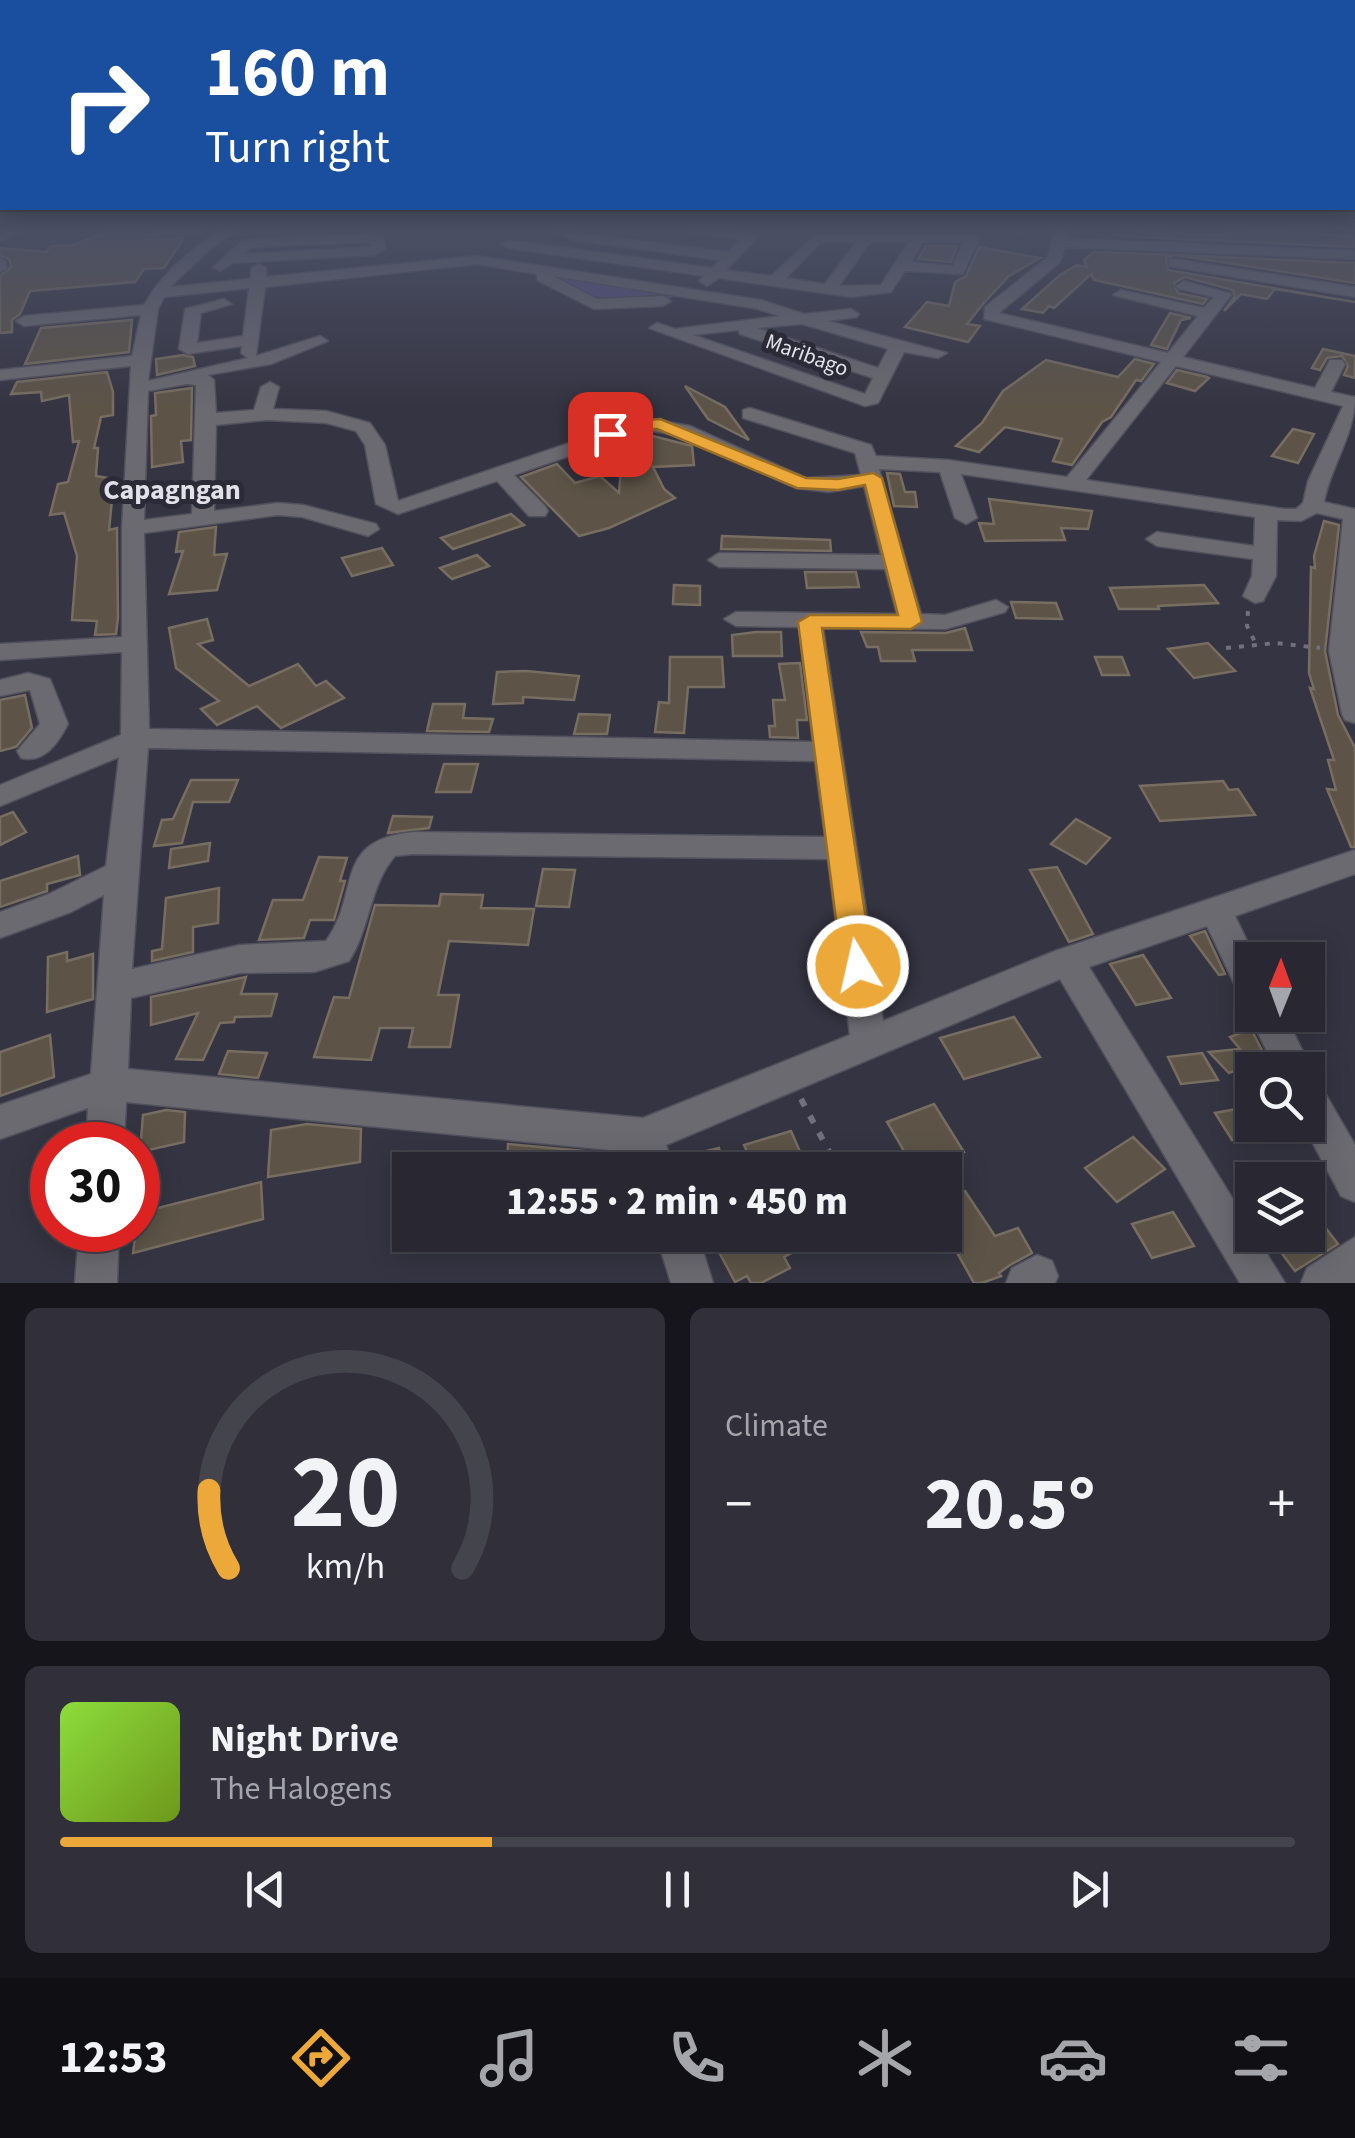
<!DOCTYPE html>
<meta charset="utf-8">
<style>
:root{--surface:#282732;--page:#302f3a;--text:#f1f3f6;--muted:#a5a5ac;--line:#44444d;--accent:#eca93a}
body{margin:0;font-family:"Source Sans 3",sans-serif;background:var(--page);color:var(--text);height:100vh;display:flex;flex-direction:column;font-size:38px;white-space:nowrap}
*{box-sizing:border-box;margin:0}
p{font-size:32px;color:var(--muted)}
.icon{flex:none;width:55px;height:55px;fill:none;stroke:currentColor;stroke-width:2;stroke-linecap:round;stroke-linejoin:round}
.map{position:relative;height:1283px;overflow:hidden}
.side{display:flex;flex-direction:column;gap:25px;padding:25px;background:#16151c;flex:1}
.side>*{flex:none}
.banner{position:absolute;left:0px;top:0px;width:1355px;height:210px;box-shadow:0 5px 25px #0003,0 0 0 2px var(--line);background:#1a4fa0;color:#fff;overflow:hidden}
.needle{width:65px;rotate:1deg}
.buttons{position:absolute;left:1235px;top:942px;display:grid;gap:20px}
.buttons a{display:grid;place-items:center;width:90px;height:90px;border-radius:0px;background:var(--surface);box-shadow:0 5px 25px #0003,0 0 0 2px var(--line);font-size:50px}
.speed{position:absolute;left:30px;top:1122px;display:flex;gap:20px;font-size:50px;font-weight:700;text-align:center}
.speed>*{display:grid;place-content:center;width:130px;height:130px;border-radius:50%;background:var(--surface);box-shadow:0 5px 25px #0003,0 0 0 2px var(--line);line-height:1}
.speed .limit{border:15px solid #d22;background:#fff;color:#111}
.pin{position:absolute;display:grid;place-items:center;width:85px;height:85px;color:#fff;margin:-42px;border-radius:20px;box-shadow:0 5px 15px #0006}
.me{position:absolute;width:110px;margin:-55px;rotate:351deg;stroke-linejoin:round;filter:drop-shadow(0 0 8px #0008)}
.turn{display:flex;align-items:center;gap:35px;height:210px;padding:0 40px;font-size:45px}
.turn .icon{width:130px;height:130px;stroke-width:2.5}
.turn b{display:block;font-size:70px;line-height:85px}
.big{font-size:75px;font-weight:800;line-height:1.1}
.side .card{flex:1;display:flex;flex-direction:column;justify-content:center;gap:15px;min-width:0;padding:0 35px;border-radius:15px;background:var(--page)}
.side .dial{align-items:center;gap:0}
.dial svg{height:260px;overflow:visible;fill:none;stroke:var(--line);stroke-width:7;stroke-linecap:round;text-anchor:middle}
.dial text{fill:var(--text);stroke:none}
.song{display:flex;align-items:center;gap:30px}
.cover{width:120px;height:120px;border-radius:15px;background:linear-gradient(135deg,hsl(90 70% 55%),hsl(80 70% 35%))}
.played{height:10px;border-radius:5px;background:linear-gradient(90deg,var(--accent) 35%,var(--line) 35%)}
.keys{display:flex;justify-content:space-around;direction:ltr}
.heat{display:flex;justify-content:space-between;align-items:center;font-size:55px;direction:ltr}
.side .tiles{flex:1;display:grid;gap:25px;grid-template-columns:1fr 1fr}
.card:last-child{grid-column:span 2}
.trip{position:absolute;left:392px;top:1152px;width:570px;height:100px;border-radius:0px;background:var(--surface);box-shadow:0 5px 25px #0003,0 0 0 2px var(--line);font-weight:800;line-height:100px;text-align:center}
.tab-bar{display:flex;height:160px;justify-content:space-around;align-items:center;background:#101014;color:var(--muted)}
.tab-bar .icon{width:70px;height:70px}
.tab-bar .active{color:var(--accent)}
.tab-bar b{font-size:45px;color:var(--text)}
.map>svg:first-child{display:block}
.green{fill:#565086}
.building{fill:#5d5447;stroke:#776d60;stroke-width:2.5}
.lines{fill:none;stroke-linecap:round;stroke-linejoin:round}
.minor-casing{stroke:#51505d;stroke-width:3}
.path-far1{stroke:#71707c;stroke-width:4;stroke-dasharray:5 8;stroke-linecap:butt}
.path{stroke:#71707c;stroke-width:6;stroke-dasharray:8 11;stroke-linecap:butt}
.minor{fill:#6b6a71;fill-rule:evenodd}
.route{fill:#eca93a;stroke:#996e26;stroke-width:2.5}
.labels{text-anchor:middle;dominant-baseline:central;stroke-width:10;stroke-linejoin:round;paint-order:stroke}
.far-street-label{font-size:22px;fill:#e2e1ea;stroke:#2b2a37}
.neighbourhood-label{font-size:28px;font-weight:bold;fill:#e2e1ea;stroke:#2b2a37}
</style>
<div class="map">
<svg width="1355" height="1283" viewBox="0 0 1355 1283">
<rect width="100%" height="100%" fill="#353442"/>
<path class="green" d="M552,277L680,296C622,308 604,303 552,277Z"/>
<g class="building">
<path d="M110,230H142L143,237L150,240L184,238L164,268L144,269L135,282L30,291L20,314L12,320V332L0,333V276L11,267L9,259L0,256V248L46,252L51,246H70Z"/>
<path d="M1122,230L1226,236L1224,232L1321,230V235L1355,236V247L1113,236Z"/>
<path d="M926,246H957L951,262L918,259Z"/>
<path d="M979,247L1040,258L1009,276L983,304L967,324L980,326L968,342L905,327L927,302L949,306L955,282L966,276Z"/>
<path d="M1094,252L1175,255L1166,258L1168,270L1355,302L1275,289L1267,299L1241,294L1224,311L1235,296L1233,290L1185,277L1174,283L1178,293L1207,299L1203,304L1094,280L1091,274L1054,308L1049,306L1043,313L1022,309L1060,275L1077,265L1087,267L1084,260Z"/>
<path d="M1175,255L1355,263V283Z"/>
<path d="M1170,313L1191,318L1181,320L1167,349L1151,345Z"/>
<path d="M132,320L129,352L25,364L41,328Z"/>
<path d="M1323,349L1355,356V378L1344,375L1348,366L1342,356L1327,358L1320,370L1312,368Z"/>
<path d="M183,355L193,357L195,366L157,375L156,359Z"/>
<path d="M1135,359L1154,364L1141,381L1136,380L1111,417L1102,422L1072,465L1053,461L1062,439L1005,427L979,452L956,446L982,423L1003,391L1046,360L1118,377Z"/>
<path d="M1177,370L1207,377L1209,378L1195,391L1167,383Z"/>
<path d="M107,372L113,392V415L101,417L94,448H98L96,476L108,478L107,490H113L109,530L117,528L118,618L116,634L95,635L97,621L72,620L77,556L64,513L50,515L58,484L68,482L79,441L73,442L69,395L42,401L41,392L11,394L17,382Z"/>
<path d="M685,386L725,407L749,440L708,419Z"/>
<path d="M192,388L191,440L181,441L183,462L152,467L151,416L156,415L155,393Z"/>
<path d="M1293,429L1314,434L1298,463L1272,456Z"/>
<path d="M645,434L692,446L694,465L653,467L664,489L675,498L609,528L579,536L521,477L557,464L575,483L600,476L619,493L623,442Z"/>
<path d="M887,473L900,474L905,492H915L917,507L894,506Z"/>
<path d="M989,499L1092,511L1088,529L1061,528L1065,540L985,541L979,523L994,524Z"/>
<path d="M511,514L524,525L453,549L441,538Z"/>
<path d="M1324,521L1339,525L1325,651L1338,715L1355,748V847H1351L1327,789L1336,790L1328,760H1334L1310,688L1314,689L1309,673L1311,567L1315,568L1314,556Z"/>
<path d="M216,527L214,555L227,554L217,590L169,594L183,551L176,552L179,532Z"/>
<path d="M722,536L830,540L831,551L721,549Z"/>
<path d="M382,548L393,565L352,576L342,558Z"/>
<path d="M477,555L489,566L452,579L440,568Z"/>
<path d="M805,572H856L859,587L807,588Z"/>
<path d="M674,585L700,586V605L673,604Z"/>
<path d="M1204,585L1218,603L1158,606L1159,609H1119L1110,588Z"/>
<path d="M1011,602L1056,603L1062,619L1016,618Z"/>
<path d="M207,619L213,640L198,644L249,686L298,664L316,686L326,681L344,698L281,728L257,706L217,725L201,709L219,701L176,668L169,628Z"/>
<path d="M965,628L972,650H912L915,661H881L878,647H867L861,632L946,633Z"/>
<path d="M756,632H781L782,656H733L732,635Z"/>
<path d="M1208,643L1235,671L1194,678L1168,649Z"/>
<path d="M670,657H722L724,687H688L684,733L655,732L659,702L669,703Z"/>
<path d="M1095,657H1122L1129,675H1102Z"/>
<path d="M800,663L807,720H797L798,738L770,737L769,726H775L773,700H785L779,664Z"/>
<path d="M526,671L579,676L574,700L523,697V703L493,704L497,672Z"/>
<path d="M25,695L32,728L16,747L0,751V700Z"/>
<path d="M433,704H465L463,718L493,719L489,732L427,731Z"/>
<path d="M579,714L610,715L607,734H574Z"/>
<path d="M444,764H478L471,792H436Z"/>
<path d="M191,780H238L229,802H193L182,843L154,846L162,820L173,819Z"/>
<path d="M1223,781L1229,790L1238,789L1255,815L1160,821L1140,786Z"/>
<path d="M13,812L26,832L0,845V817Z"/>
<path d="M393,816L432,817L429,828L388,833Z"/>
<path d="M1076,819L1110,838L1086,864L1051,844Z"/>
<path d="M210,843L208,861L169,868L171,849Z"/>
<path d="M78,856L80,875L47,884V891L0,907V881Z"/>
<path d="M319,857L347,858L340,881H345L334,920H310L304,938L259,940L273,900H303Z"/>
<path d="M1057,867L1093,934L1069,942L1030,870Z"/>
<path d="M543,869L575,870L569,907L536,906Z"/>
<path d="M219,888L218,923L193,927V952L152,961V951L162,949L166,898Z"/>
<path d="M441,894L483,895L481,908L534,909L528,945L449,941L438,995H459L450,1047H409L413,1028H380L371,1060L314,1057L334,997L349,998L375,905L439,906Z"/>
<path d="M1205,931L1225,974L1219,975L1190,936Z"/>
<path d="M67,952V961L93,954V999L47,1012L48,957Z"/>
<path d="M1143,955L1171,998L1136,1005L1110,964Z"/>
<path d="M246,977L241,994H277L271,1016L235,1017L234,1022L220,1023L203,1060L176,1059L198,1013L151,1025V997Z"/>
<path d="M1014,1017L1040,1057L964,1079L940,1038Z"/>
<path d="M1251,1029L1266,1058L1229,1073L1209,1052L1240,1049L1230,1037Z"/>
<path d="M50,1035L54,1077L0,1096V1052Z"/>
<path d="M228,1051L267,1053L258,1078L219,1074Z"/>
<path d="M1202,1053L1218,1080L1181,1084L1168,1057Z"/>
<path d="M934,1104L964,1152L915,1170L887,1122Z"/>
<path d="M1237,1109L1246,1123L1254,1135L1232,1140L1215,1113Z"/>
<path d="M166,1110L185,1112L184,1142L140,1152L143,1115Z"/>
<path d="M307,1124L361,1129L360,1162L268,1177L271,1130Z"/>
<path d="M791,1131L808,1170H755L744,1145Z"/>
<path d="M1133,1137L1165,1169L1117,1202L1085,1168Z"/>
<path d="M508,1144L627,1155L631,1170H507Z"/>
<path d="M719,1148L725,1170H684L681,1157Z"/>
<path d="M261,1182L263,1219L133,1253L138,1213Z"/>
<path d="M965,1191L995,1236L1018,1228L1032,1253L1010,1265L999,1273L1001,1276L982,1283H974L951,1242L945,1245V1201Z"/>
<path d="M1308,1205L1338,1244L1295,1271L1268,1235H1308Z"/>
<path d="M1173,1212L1194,1246L1152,1258L1132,1224Z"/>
<path d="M720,1235H793L801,1248L784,1257L790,1268L761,1283H751L747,1276L735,1282L712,1239Z"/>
</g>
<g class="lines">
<defs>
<g id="minor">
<path d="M6,230H25L0,241V232Z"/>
<path d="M146,230H204L197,234L151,236L146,235Z"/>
<path d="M222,230H238L210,249L170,287L250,279L252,268L259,264L266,268V277L477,256L761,300L804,314L851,309L859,314L857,317L828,321L947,353L938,358L904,352L878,403L865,406L649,328L657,323L675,329L780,316L758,309L553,276L597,299L663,296L671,301L663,306L594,309L537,280V274L477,264L265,287L256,356L320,336L328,341L271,364L208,375L214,380L216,413L254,410L261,387L270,382L279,387L273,409L326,411L370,423L385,445L398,501L643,418L690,426L806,478L861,475L855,453L743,418V410L750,408L871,445L876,456L948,460L1067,477L1161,362L984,319L985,307L1048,257L1054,230H1068L1066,238L1355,251V259L1065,247L1060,262L999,313L1168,353L1198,316L1113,295L1121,290L1204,308L1214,297L1179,289L1176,286L1184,281L1232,294L1183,357L1315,388L1330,360H1342L1345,364L1331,392L1355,397C1355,435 1331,465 1324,502L1355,509V723L1345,720L1342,714L1329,651L1343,519L1317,513L1301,521L1277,520L1276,576L1263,601L1255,603L1243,596L1252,576L1253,559L1157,546L1146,539L1157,532L1254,546L1255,517L961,474L977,518L966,524L955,518L940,472L879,469L921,614L945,615L996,600L1008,607L1005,612L946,629L823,628L883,1021L1055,951L1355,850V874L1235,916L1256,960H1252V1000L1240,996L1207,926L1089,967L1285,1283H1240L1060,979L666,1145L675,1170H635L630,1152L126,1102L124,1145H86L88,1108L0,1139V1105L91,1074L104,895L71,912L0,938V912L49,894L106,866L119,757L0,806V785L121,735L122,652L0,660V644L122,637V528L131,366L0,380V370L132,356L141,315L24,326L16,321L24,316L144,305C162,273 190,249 222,230ZM249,288L243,336L197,343L201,313L232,304L224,299L185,309L179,349L188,354L242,346L241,353L248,358L148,381L158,309L164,297ZM802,324L888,349L878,368L757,328ZM738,330L740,334L873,378L865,394L693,335ZM1176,366L1343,406L1308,481L1303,503L1296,509H1285L1086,480ZM187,384L196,385L192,514L144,520L148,391ZM267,420L326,423L356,431L365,445L376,504L398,514L497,481L529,516H545L548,511L545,506L514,475L645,430L677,435L796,488L829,492L864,486L881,555L719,553L708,560L719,567L885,569L897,614L736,612L724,619L736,626L799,627L813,742L149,729L144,533L278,515L302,517L368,536L379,529L376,524L303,505L278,503L214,511L216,425ZM148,748L815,761L825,837L413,832C331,841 362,891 326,941L240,945L132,969ZM413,854L828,859L850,1035L643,1118L128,1069L131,998L240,973L314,972L349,961C370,929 370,884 395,856Z"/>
<path d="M554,230L728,252L740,240L687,230L751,233L758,237L726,270L771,276L817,234H972L979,238L963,274L905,271L891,292L852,297L719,278L707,286L699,281L704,276L508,248L501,244L508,240L712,268L720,260L573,240ZM821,242H856L825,284L786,278ZM870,242H909L881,285L839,286ZM923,242H963L953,266L911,262Z"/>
<path d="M377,233L384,237L385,249L374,255L233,263L220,271L213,267L242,241L250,239ZM370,242L371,247L244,254L252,247Z"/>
<path d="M0,259L5,260L7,268L0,272Z"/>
<path d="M1174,259L1355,287V297L1169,266V260Z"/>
<path d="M28,673L50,679L68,724C58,743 44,764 21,758L17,751L40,724L30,690L0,696V680Z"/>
<path d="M1252,1009V1015H1285L1312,1070L1308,1080V1070H1276L1249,1015Z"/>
<path d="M1308,1081L1321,1086L1355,1145V1202L1341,1196L1303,1125H1308Z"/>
<path d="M79,1230H119L117,1283H75Z"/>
<path d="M656,1235H698L713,1283H671Z"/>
<path d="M1355,1237V1283H1301L1307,1268Z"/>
<path d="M1037,1255L1052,1261L1058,1276L1055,1283H1006L1012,1268Z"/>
</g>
</defs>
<use href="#minor" class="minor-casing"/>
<g class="path-far1">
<path d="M1248,611L1247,626L1256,644"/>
<path d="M1226,648L1276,643L1320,648"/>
</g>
<path class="path" d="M801,1099L839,1170"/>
<use href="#minor" class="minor"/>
</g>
<linearGradient id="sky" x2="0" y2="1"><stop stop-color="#1d1d24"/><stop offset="0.56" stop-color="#4b5065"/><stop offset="1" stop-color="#4b5065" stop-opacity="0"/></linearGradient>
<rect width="1355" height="409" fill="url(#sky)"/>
<path class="route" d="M660,419L806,478L838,479L873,473L882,478L922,622L911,629L822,628L873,966L869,975L858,978L847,975L842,966L798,622L810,615H898L865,485L838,490L797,488L657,429L638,430L610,439L601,434L630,421Z"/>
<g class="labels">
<g class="far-street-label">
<text transform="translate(807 355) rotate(20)">Maribago</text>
</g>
<g class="neighbourhood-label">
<text x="172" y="490">Capagngan</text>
</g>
</g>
</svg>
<div class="buttons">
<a><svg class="needle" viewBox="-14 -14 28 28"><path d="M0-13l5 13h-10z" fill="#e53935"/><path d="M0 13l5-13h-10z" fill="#a5a5ac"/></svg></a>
<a><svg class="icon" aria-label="search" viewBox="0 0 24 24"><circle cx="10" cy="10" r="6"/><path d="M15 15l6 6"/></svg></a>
<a><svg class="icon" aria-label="layers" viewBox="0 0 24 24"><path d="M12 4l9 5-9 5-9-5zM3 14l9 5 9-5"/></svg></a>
</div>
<div class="speed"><div class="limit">30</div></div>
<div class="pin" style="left:610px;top:434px;background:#d93025"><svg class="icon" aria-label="arrive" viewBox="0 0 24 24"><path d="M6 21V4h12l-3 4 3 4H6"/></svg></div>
<svg class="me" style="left:858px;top:966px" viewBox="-20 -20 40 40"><circle r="17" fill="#eca93a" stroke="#fff" stroke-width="3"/><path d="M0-11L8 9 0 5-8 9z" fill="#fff"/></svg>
<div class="trip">12:55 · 2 min · 450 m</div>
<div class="banner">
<div class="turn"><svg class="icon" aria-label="right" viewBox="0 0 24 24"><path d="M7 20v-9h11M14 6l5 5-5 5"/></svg><div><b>160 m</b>Turn right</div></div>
</div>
</div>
<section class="side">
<div class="tiles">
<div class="card dial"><svg viewBox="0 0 100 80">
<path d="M14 69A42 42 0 1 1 86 69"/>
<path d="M14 69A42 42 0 0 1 8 45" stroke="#eca93a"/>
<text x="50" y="56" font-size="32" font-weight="700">20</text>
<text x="50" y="72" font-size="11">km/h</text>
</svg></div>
<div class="card"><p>Climate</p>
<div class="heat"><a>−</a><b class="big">20.5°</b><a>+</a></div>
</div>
<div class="card">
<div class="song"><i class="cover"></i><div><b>Night Drive</b><p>The Halogens</p></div></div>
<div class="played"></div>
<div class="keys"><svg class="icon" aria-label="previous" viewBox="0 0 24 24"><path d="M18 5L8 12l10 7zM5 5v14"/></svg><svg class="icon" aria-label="pause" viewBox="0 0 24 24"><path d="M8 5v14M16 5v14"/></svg><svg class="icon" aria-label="next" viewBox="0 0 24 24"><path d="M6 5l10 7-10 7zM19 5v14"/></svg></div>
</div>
</div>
</section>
<nav class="tab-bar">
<b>12:53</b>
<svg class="icon active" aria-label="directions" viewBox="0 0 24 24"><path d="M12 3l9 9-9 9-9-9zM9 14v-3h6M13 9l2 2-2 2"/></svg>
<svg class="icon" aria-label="music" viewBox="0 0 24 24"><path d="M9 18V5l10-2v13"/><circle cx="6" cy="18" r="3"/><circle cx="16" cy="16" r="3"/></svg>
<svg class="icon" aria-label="phone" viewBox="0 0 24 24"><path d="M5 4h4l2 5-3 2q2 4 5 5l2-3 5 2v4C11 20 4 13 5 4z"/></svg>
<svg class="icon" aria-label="climate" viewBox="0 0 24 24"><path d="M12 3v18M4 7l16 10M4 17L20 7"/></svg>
<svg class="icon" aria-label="car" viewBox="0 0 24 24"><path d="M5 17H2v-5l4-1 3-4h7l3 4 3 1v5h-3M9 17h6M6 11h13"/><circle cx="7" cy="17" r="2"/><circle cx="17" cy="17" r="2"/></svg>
<svg class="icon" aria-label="filters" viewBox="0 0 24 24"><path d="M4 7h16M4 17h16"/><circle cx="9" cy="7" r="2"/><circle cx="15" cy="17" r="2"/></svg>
</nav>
